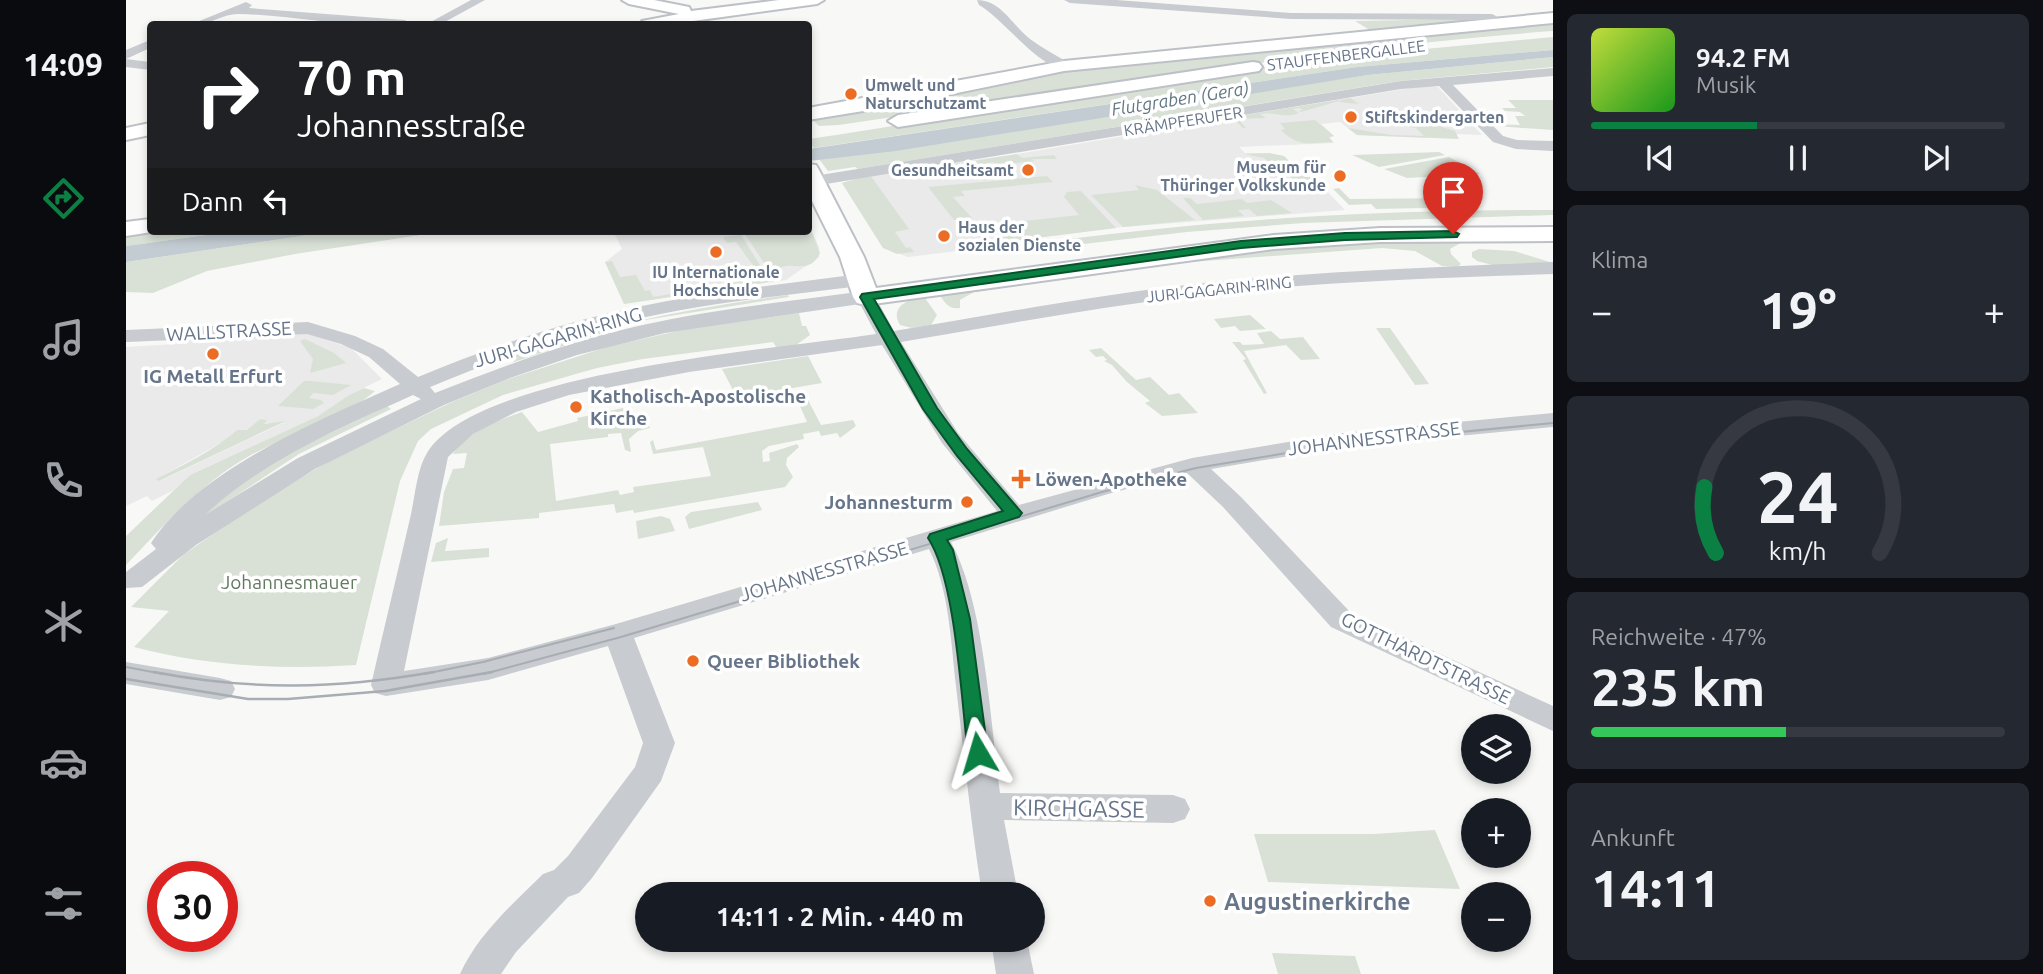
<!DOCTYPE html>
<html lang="de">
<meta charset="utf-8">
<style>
:root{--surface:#171b24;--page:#242831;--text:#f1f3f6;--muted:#9ea1a6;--line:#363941;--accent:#0b8043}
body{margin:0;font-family:Ubuntu,sans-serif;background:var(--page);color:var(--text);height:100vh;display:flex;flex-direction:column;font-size:26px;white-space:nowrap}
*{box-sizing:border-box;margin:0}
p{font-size:23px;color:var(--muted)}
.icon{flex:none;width:38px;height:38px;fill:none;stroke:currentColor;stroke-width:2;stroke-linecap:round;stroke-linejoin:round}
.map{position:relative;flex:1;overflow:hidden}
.panel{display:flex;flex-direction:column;gap:14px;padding:14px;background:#0d0f14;width:490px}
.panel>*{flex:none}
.guide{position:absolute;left:21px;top:21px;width:665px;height:214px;border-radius:7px;box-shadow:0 4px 10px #0003;background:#202124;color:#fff;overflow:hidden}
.tools{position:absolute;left:1335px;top:714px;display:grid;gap:14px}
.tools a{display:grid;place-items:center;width:70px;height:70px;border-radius:50%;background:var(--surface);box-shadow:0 4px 10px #0003;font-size:35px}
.speed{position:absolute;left:21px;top:861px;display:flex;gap:14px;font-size:35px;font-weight:700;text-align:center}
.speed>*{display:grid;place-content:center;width:91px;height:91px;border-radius:50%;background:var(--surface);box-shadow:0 4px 10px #0003;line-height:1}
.speed .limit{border:10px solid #d22;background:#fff;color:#111}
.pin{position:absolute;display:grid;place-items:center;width:60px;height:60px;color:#fff;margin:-72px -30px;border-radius:50% 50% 50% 0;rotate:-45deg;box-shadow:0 0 7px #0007}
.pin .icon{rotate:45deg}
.me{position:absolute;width:77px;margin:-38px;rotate:353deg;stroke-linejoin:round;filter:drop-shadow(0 0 5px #0008)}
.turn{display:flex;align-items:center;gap:24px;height:147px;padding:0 35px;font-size:32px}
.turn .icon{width:91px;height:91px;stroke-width:2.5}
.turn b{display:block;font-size:49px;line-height:60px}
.then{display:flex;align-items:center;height:66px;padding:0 35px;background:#0003;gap:14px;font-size:26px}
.big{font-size:52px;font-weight:700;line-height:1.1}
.panel .widget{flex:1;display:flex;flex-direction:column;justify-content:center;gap:10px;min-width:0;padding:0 24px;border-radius:10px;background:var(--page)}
.panel .dial{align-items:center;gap:0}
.dial svg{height:182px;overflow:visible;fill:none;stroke:var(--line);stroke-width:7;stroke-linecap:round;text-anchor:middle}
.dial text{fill:var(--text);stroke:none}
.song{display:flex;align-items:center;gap:21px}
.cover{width:84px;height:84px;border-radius:10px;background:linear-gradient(135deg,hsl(70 70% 55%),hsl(120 70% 35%))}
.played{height:7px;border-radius:4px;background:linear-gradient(90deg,var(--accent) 40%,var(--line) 40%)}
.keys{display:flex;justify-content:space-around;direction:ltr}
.heat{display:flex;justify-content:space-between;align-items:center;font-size:38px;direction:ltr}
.charge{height:10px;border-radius:5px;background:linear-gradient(90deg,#34c759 47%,var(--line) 0)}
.trip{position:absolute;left:509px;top:882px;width:410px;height:70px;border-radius:35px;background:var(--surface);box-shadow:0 4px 10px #0003;font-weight:700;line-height:70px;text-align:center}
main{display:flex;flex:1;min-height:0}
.tabs{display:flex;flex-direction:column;width:126px;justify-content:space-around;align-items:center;background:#090b0e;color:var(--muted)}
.tabs .icon{width:49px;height:49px}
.tabs .on{color:var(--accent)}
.tabs b{font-size:32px;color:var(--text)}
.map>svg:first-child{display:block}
.built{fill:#e9eae9;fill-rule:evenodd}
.green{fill:#d9e1d7}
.water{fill:#c3ccd2}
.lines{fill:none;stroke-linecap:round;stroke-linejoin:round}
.secondary-casing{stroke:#bdc0c6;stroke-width:4}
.street{fill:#c8cbcf;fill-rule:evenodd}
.secondary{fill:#fff;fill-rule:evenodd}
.tram-far1{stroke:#a8adb4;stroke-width:2}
.tram{stroke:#a8adb4;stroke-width:2.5}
.route{fill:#0b8043;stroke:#07532c;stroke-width:2}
.poi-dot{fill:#ec6c23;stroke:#fff;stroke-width:2.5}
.labels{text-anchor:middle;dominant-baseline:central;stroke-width:7;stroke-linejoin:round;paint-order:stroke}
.far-street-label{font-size:16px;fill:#667589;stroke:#fff}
.far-poi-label{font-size:16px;font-weight:bold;fill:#667589;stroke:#fff;text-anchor:start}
.far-water-label{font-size:18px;font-style:italic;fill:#627783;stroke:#fff}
.street-label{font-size:19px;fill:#667589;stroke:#fff}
.poi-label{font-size:19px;font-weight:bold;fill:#667589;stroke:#fff;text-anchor:start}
.park-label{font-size:19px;fill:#637a61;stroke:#fff}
.near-street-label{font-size:23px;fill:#667589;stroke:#fff}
.near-poi-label{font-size:23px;font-weight:bold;fill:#667589;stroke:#fff;text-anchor:start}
</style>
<main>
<nav class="tabs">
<b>14:09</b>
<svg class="icon on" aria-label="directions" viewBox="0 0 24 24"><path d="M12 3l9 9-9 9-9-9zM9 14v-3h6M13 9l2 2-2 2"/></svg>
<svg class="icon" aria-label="music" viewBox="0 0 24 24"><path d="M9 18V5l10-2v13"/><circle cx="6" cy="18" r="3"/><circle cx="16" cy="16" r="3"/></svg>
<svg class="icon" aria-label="phone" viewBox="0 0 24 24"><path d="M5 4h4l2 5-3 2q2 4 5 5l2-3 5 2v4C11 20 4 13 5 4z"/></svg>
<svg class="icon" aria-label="climate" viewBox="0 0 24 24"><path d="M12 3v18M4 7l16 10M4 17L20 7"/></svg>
<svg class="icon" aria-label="car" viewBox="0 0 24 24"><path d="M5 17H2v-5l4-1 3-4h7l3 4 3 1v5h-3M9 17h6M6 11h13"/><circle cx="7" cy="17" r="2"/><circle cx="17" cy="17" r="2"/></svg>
<svg class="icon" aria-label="filters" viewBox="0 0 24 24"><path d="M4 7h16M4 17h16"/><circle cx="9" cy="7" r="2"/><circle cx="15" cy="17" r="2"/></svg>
</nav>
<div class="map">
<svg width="1427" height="974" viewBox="0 0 1427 974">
<rect width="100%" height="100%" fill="#f8f9f6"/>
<g class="built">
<path d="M1302,85L1312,87L1356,135L1330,134L1331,137L1302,138L1231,135L1214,122L1195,124L1208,136L1203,138L1208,143L1113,147L1119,153H1143L1158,156L1179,177H1184L1196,186L1219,210L997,227L878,242L864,247L782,257L757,248L716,183L744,175L891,154ZM926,181L834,191L838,196L827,197L845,218L802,188Z"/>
<path d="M683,225L693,247V257L660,280L498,304L479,262L496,249L487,231H682Z"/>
<path d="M177,332L225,348L256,379L223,395L192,416L64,475L48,490L26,501L21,496L0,506V347L50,344L53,340L0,342V339ZM134,419L140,420L137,424L159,422L34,481L31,479L98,441L111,430L121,431Z"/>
</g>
<g class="green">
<path d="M1388,18L1247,32L1229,21Z"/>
<path d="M1427,20V31C1187,49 950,91 713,125L693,126L686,119L941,69Z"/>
<path d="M1427,37V50L1231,67L688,148L683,143V139L710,135L1141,67L1213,57Z"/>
<path d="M1427,57V67L1274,81L732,169L729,167L702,171L693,159L1242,75Z"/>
<path d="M1224,98L1236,104L1226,100L1232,104L1212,102L1220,99L1175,112L1172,111L1177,110L1174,108L1167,109L1173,113C1159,119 1148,111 1134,114L1140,118L1112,119L1120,128H1117L1106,117Z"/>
<path d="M1382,100H1427V130L1369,126L1366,124L1394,125L1389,116H1399L1394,112L1379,111L1376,108H1390Z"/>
<path d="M1189,120L1208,136L1203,137L1207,142C1185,142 1174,149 1155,130L1159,129L1154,123Z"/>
<path d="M1265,124L1313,126L1329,131L1333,139L1231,135L1222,128L1266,135L1298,136L1290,128Z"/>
<path d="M1313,152L1319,155L1253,167L1226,155Z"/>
<path d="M1143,153L1158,156L1179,177H1184L1197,187L1170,189L1173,183L1138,158L1119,154Z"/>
<path d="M891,154L896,158L928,155L931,159H906L908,161L870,165L868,162L825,169L810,167Z"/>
<path d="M1323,157L1354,174L1281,178L1258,169Z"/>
<path d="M744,175L783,229L769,232L780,248L784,247L788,252L771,254L757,248L716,183Z"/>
<path d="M921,176L927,182L835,191L839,196L827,197L846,218L828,220L802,187Z"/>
<path d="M1009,185L1031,190L1069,220L997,227L965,195L1013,190Z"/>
<path d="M1213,188L1224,199L1335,198L1338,201H1319L1322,204L1344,203L1347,207L1250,209L1245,204L1223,205L1207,189Z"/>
<path d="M955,191L990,228L878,242L864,225L953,215L938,197L941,192Z"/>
<path d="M1057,198H1064L1071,204L1116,199L1121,203L1145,200L1166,213L1131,216L1123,209L1112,210L1118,216L1077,220Z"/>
<path d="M1427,210V215L1178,223L1061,232L915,249L889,246C1072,221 1242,209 1427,210Z"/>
<path d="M683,225L694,253C684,275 667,261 654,268L638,263L619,234L628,231H682Z"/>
<path d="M26,231H109L0,246V235Z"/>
<path d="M210,231H321L169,254L81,271L27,293L0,292V262Z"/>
<path d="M615,235L634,265L651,270L656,280L498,304L479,262L486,261L494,277L510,275L519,291L524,290L527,297L636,278L610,242L601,243L597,237Z"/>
<path d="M1338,241L1324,249L1325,254L1335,264L1331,267L1316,266L1289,251L1256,248L1038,264L848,292L834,300V308C822,310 819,302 812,293L1105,251L1219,242Z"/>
<path d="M1353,249L1388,251L1427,263L1370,266L1351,261L1346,257V252Z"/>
<path d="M662,295L663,297L513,321L388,362L382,356C475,326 565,308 662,295Z"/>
<path d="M797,295L811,315L805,325L786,328L774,325C763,306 783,300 797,295Z"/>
<path d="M673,313L676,326H680L684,335L666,348L652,350L647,342L517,359L471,368L377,395L305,429L292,441L274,481L230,665C156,670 80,666 8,647L43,611L5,607L57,555L132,503L207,459L324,403L379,380L481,347L556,330Z"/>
<path d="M1124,315L1140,329L1114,331L1109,326L1095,328L1088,319Z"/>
<path d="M1250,328H1264L1303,384L1289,385Z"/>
<path d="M1145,331L1154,339L1177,337L1194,359L1175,360L1160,345L1118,351L1141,393L1138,394L1117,360L1120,359L1106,342H1114L1117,345L1138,344L1131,333Z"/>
<path d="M179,339L208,353L220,363L184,373L187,359L174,341Z"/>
<path d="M975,348L1010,380L1024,377L1043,395L1053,393L1072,413L1036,416L1019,403L1024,401L1001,382L986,365L978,361L981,360L977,356L970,357L963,350Z"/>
<path d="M682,356L696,383L643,392L640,388L620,391L621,395L593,399L609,394L596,369Z"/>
<path d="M178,381H184L225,385L207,395L187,393L183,398L195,400L198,403L187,409L152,406Z"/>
<path d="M238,388L249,391C219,418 162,435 125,455C75,483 39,524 0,565V536L64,475L192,416L223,395Z"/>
<path d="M680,396L695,425L727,420L730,426L714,438L711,433L695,436L693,431L677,434L678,439L643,446L636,451L637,462L644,461L643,453L671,444L673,447L661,458L660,465L667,477L659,487L508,513L507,510L490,513L488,504L413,513V518L313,526L318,492L327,469L338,468L341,453L327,454C342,431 371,421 396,412L412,432L452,421L451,418L497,408L503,419L515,418L516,423L522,422L524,428L512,431L503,439L505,452L499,450L495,433L482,434V437L424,444L430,501L492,490L494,495L508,492L507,487L585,476L577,447L527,454L524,442L527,440L530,450L681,422L670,397Z"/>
<path d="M261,406L265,409L173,454L75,519C113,470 205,434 261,406Z"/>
<path d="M134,419L141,420L138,424L160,421L33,481L30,479C59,464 87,451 111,430H121Z"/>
<path d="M632,502L636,510L563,529L559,517L565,512Z"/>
<path d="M535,516L544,519L549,531L512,539L510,521Z"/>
<path d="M322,538L319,551L363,548V557L305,562L310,543Z"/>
<path d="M1309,830L1334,889L1142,882L1128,834H1247Z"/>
<path d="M1146,953L1229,956L1235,974H1152Z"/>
</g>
<g class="water">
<path d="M1427,50V57L1242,75L770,151L683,161V149L1231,67Z"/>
<path d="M109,231H210L0,262V246Z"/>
</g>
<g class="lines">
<defs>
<g id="secondary">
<path d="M496,0H528L563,7L565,11L653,0H698L691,4L545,24H514L516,21L553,14L503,4Z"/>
<path d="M1427,13V23L938,71L768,106L682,120V108L938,61Z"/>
<path d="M1127,62L1133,63L1136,67L1133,71L772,127L762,121L772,115Z"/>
<path d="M24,123V135L0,140V128Z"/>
<path d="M682,164L690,165L693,170L738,257L750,288L1148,235L1254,228L1427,227V241L1254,242L1148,249L740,305L731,303L727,297L714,257L682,193Z"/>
<path d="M24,219V231H32L0,236V222Z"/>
</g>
</defs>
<use href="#secondary" class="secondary-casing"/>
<g class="street">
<path d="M345,0H359L315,24H301Z"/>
<path d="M851,0C875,0 886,25 904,39C916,48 930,55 943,63V69C916,73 876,17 853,5Z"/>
<path d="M938,0H990L1165,13L1366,14L1372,17L1366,20L1165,19L944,3Z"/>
<path d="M120,2L126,5L123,8L279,20L285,24C228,30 170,15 112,14C96,14 83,26 66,24Z"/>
<path d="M24,40V48L0,59V50Z"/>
<path d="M0,59L24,62V70L0,67Z"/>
<path d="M1427,68V76L1327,85L1377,136L1391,140L1427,141V151L1390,149L1367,142L1313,86L1275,89L682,187V177L1275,81Z"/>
<path d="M1427,262V274C1309,278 1190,282 1073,295C973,307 874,325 775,342L832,433L893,505L1066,458L1217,433L1427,413V427L1217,447L1085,469L1115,497L1225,613L1427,706V731L1205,627L1097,507L1061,473L982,494L825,542C859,605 864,720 874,793L1047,795L1059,799L1064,809L1059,819L1047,823L878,820L892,894H856C845,825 838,755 830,686C825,642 823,589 803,549L508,638L549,743L535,781L466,878L453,893L442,897L390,952L375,974H334C352,934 387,904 417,874L428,870L442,856L509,767L517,743L482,646L362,680L260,696L249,693L245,685C258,628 272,571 285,514C289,496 291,469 301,453C351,371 655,349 750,334L734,304L539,333L451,355L384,378L318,405L189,469L70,545L16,587L0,588V572L30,549L25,543C73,469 196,419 274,384L243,357L215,344L181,334L0,342V330L182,322L229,336L257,349L292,377C361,348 432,324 506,308C581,292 658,284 734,274L743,280L734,286C656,296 578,303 502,321C434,337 368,360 304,387L309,393C375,367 442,342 512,326C587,309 664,301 740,291L747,293L768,331C871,314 974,294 1078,283C1194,271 1310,267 1427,262ZM756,345L816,443L871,511L490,624L362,658L278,671L322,457L347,434L390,412L443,395L563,372ZM287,395L295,399L172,458L79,515C137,460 214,428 287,395Z"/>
<path d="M0,662L94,678L105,681L109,689L105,697L94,700L0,684Z"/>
<path d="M865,940H901L908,974H870Z"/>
</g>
<use href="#secondary" class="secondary"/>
<g class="tram-far1">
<path d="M0,667L37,674"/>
<path d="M298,674L357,662L488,628"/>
<path d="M358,674L495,637L976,492L1070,468L1221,443L1427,423"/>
</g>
<g class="tram">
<path d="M28,672C126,691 210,689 308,672"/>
<path d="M0,679L122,699H162L259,691L366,672"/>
</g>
</g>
<path class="route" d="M1327,231L1333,234L1331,237L1219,240L1115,248L748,299L811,408L841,449L896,513L893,517L821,540L827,550L844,619L862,753L859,758L852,761L845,758L842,753C835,699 830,580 802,538L804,534L877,511L831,456L797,409L734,297L736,294L1115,241L1219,233Z"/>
<g class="poi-dot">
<circle cx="725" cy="94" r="7"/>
<circle cx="1225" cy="117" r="7"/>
<circle cx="902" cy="170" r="7"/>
<circle cx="1214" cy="176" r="7"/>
<circle cx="818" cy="236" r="7"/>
<circle cx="590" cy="252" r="7"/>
<circle cx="87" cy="354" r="7"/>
<circle cx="450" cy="407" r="7"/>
<path d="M891.5 468.5h7v7h7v7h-7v7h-7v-7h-7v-7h7z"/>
<circle cx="841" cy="502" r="7"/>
<circle cx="567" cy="661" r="7"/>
<circle cx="1084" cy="901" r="7"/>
</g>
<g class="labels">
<g class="far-street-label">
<text transform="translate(1220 55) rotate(-7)">STAUFFENBERGALLEE</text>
<text transform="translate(1057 121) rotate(-9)">KRÄMPFERUFER</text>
<text transform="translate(1093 289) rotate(-6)">JURI-GAGARIN-RING</text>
</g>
<g class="far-poi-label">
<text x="739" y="85">Umwelt und<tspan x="739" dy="18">Naturschutzamt</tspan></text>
<text x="1239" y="117">Stiftskindergarten</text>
<text x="1200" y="167" text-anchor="end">Museum für<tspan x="1200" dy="18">Thüringer Volkskunde</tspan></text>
<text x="888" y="170" text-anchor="end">Gesundheitsamt</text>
<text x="832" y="227">Haus der<tspan x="832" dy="18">sozialen Dienste</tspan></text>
<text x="590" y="272" text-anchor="middle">IU Internationale<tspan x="590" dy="18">Hochschule</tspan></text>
</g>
<g class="far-water-label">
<text transform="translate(1054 98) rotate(-9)">Flutgraben (Gera)</text>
</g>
<g class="street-label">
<text transform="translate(103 331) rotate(-3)">WALLSTRASSE</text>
<text transform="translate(432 337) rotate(-16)">JURI-GAGARIN-RING</text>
<text transform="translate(1248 438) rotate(-7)">JOHANNESSTRASSE</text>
<text transform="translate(698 571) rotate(-16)">JOHANNESSTRASSE</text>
<text transform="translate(1300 658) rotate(26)">GOTTHARDTSTRASSE</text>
</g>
<g class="poi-label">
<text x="87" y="376" text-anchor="middle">IG Metall Erfurt</text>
<text x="464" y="396">Katholisch-Apostolische<tspan x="464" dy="22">Kirche</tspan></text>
<text x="909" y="479">Löwen-Apotheke</text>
<text x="827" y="502" text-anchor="end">Johannesturm</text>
<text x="581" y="661">Queer Bibliothek</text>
</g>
<g class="park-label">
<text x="163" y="582">Johannesmauer</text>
</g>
<g class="near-street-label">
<text transform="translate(953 808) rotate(1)">KIRCHGASSE</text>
</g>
<g class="near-poi-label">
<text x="1098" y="901">Augustinerkirche</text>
</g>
</g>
</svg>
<div class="tools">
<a><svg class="icon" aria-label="layers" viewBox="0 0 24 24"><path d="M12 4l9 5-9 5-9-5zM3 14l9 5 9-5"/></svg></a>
<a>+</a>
<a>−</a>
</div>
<div class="speed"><div class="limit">30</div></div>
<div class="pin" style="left:1327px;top:234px;background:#d93025"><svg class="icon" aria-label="arrive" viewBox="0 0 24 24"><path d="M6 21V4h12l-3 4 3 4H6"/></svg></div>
<svg class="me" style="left:852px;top:753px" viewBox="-20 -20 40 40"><path d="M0-17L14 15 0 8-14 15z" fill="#0b8043" stroke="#fff" stroke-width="4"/></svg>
<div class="trip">14:11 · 2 Min. · 440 m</div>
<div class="guide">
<div class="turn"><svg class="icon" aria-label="right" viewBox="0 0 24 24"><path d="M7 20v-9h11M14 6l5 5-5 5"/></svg><div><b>70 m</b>Johannesstraße</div></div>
<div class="then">Dann<svg class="icon" aria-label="left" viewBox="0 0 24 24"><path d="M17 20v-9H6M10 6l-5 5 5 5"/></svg></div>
</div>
</div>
<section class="panel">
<div class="widget">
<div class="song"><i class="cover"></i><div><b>94.2 FM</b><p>Musik</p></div></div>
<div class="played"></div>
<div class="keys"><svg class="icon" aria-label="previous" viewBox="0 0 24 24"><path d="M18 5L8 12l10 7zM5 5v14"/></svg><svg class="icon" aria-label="pause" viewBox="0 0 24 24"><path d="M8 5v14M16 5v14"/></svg><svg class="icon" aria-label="next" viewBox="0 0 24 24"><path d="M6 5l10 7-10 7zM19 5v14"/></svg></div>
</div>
<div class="widget"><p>Klima</p>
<div class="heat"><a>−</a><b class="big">19°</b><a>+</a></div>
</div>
<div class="widget dial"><svg viewBox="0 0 100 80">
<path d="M14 69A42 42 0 1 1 86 69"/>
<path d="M14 69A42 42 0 0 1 9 40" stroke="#0b8043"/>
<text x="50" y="56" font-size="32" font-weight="700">24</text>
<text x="50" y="72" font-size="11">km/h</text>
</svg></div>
<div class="widget"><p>Reichweite · 47%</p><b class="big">235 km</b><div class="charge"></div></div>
<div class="widget"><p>Ankunft</p><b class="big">14:11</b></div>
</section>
</main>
